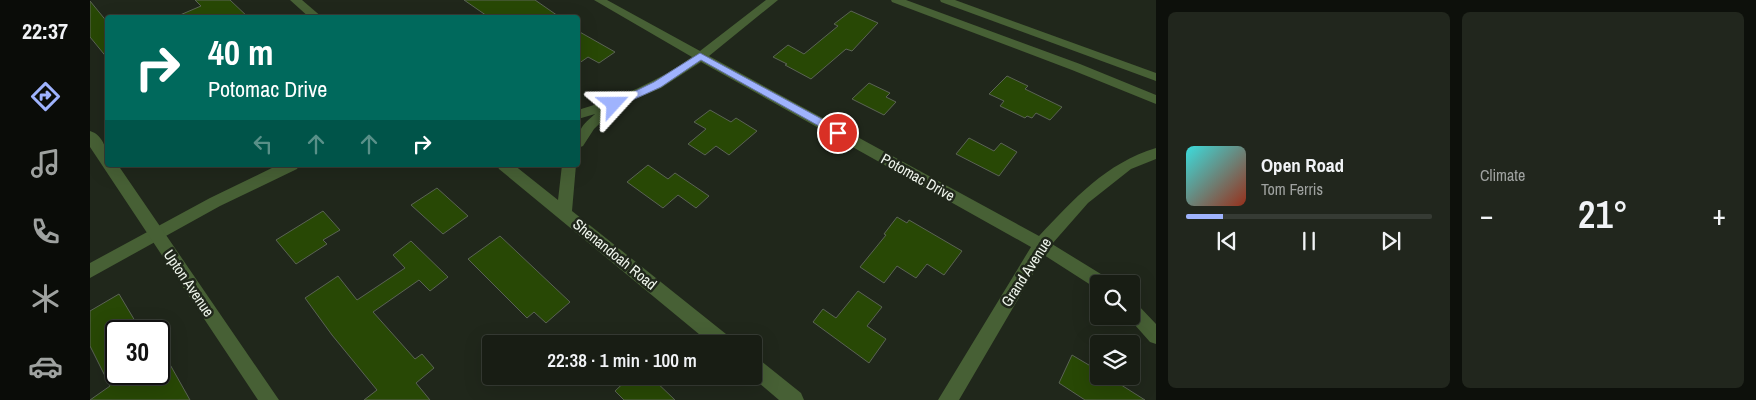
<!DOCTYPE html>
<meta charset="utf-8">
<style>
:root{--surface:#181d14;--page:#21261d;--text:#f1f3f6;--muted:#9fa2a0;--line:#363b34;--accent:#9fb3fd}
body{margin:0;font-family:"Archivo Narrow",sans-serif;background:var(--page);color:var(--text);height:100vh;display:flex;flex-direction:column;font-size:19px;white-space:nowrap}
*{box-sizing:border-box;margin:0}
p{font-size:16px;color:var(--muted)}
.icon{flex:none;width:28px;height:28px;fill:none;stroke:currentColor;stroke-width:2;stroke-linecap:round;stroke-linejoin:round}
.map{position:relative;flex:1;overflow:hidden}
.side{display:flex;flex-direction:column;gap:12px;padding:12px;background:#0d100b;width:600px}
.side>*{flex:none}
.top-card{position:absolute;left:15px;top:15px;width:475px;height:152px;border-radius:5px;box-shadow:0 5px 20px #0002,0 0 0 1px var(--line);background:#00695c;color:#fff;overflow:hidden}
.buttons{position:absolute;left:1000px;top:275px;display:grid;gap:10px}
.buttons a{display:grid;place-items:center;width:50px;height:50px;border-radius:5px;background:var(--surface);box-shadow:0 5px 20px #0002,0 0 0 1px var(--line);font-size:25px}
.speed{position:absolute;left:15px;top:320px;display:flex;gap:10px;font-size:25px;font-weight:700;text-align:center}
.speed>*{display:grid;place-content:center;width:65px;height:65px;border-radius:50%;background:var(--surface);box-shadow:0 5px 20px #0002,0 0 0 1px var(--line);line-height:1}
.speed .limit{border:2px solid #111;border-radius:8px;background:#fff;color:#111}
.pin{position:absolute;display:grid;place-items:center;width:42px;height:42px;color:#fff;margin:-21px;border:2px solid #fff;border-radius:50%;box-shadow:0 1px 5px #0007}
.me{position:absolute;width:55px;margin:-28px;rotate:66deg;stroke-linejoin:round;filter:drop-shadow(0 0 4px #0008)}
.turn{display:flex;align-items:center;gap:18px;height:105px;padding:0 20px;font-size:22px}
.turn .icon{width:65px;height:65px;stroke-width:2.5}
.turn b{display:block;font-size:35px;line-height:42px}
.lanes{display:flex;align-items:center;height:48px;padding:0 20px;background:#0003;justify-content:center;gap:25px;direction:ltr}
.lanes .off{opacity:.35}
.big{font-size:38px;font-weight:600;line-height:1.1}
.side .card{flex:1;display:flex;flex-direction:column;justify-content:center;gap:8px;min-width:0;padding:0 18px;border-radius:8px;background:var(--page)}
.song{display:flex;align-items:center;gap:15px}
.cover{width:60px;height:60px;border-radius:8px;background:linear-gradient(135deg,hsl(180 70% 55%),hsl(10 70% 35%))}
.played{height:5px;border-radius:2px;background:linear-gradient(90deg,var(--accent) 15%,var(--line) 15%)}
.keys{display:flex;justify-content:space-around;direction:ltr}
.heat{display:flex;justify-content:space-between;align-items:center;font-size:28px;direction:ltr}
.side .tiles{flex:1;display:grid;gap:12px;grid-template-columns:repeat(2,1fr)}
.trip{position:absolute;left:392px;top:335px;width:280px;height:50px;border-radius:5px;background:var(--surface);box-shadow:0 5px 20px #0002,0 0 0 1px var(--line);font-weight:600;line-height:50px;text-align:center}
main{display:flex;flex:1;min-height:0}
.tab-bar{display:flex;flex-direction:column;width:90px;justify-content:space-around;align-items:center;background:#0a0c08;color:var(--muted)}
.tab-bar .icon{width:35px;height:35px}
.tab-bar .current{color:var(--accent)}
.tab-bar b{font-size:22px;color:var(--text)}
.map>svg:first-child{display:block}
.building{fill:#284805;stroke:#5a6354}
.lines{fill:none;stroke-linecap:round;stroke-linejoin:round}
.minor{fill:#476035;fill-rule:evenodd}
.tertiary{fill:#476035;fill-rule:evenodd}
.route{fill:#9fb3fd;stroke:#6774a4}
.labels{text-anchor:middle;dominant-baseline:central;stroke-width:5;stroke-linejoin:round;paint-order:stroke}
.street-label{font-size:15px;fill:#eff5ec;stroke:#20271b}
</style>
<main>
<nav class="tab-bar">
<b>22:37</b>
<svg class="icon current" aria-label="directions" viewBox="0 0 24 24"><path d="M12 3l9 9-9 9-9-9zM9 14v-3h6M13 9l2 2-2 2"/></svg>
<svg class="icon" aria-label="music" viewBox="0 0 24 24"><path d="M9 18V5l10-2v13"/><circle cx="6" cy="18" r="3"/><circle cx="16" cy="16" r="3"/></svg>
<svg class="icon" aria-label="phone" viewBox="0 0 24 24"><path d="M5 4h4l2 5-3 2q2 4 5 5l2-3 5 2v4C11 20 4 13 5 4z"/></svg>
<svg class="icon" aria-label="climate" viewBox="0 0 24 24"><path d="M12 3v18M4 7l16 10M4 17L20 7"/></svg>
<svg class="icon" aria-label="car" viewBox="0 0 24 24"><path d="M5 17H2v-5l4-1 3-4h7l3 4 3 1v5h-3M9 17h6M6 11h13"/><circle cx="7" cy="17" r="2"/><circle cx="17" cy="17" r="2"/></svg>
</nav>
<div class="map">
<svg width="1066" height="400" viewBox="0 0 1066 400">
<rect width="100%" height="100%" fill="#20271b"/>
<g class="building">
<path d="M105,0H140L159,18H83L111,6Z"/>
<path d="M374,0H445L471,18H400Z"/>
<path d="M0,1L18,23V59L0,37Z"/>
<path d="M761,11L788,23L762,51L756,49L721,79L695,65L697,64L683,57L698,45L714,54L748,26L744,24Z"/>
<path d="M488,31L525,52L509,63L498,57L488,64Z"/>
<path d="M917,76L938,86L935,89L972,107L960,120L946,113L942,118L937,116L935,118L910,106L914,101L899,94Z"/>
<path d="M779,83L800,93L796,97L806,102L794,115L762,99Z"/>
<path d="M620,110L641,122L646,118L667,131L639,155L626,146L615,155L598,144L616,129L604,122Z"/>
<path d="M879,138L904,151L911,143L927,152L909,176L866,154Z"/>
<path d="M558,165L578,179L585,173L619,196L606,208L588,195L573,208L537,182Z"/>
<path d="M347,188L378,216L353,234L321,205Z"/>
<path d="M233,211L250,230L233,240L237,244L206,264L186,240Z"/>
<path d="M807,217L817,223L819,220L872,251L854,275L837,264L826,278L807,266L794,283L770,267L796,235L794,234Z"/>
<path d="M410,236L480,302L456,323L444,312L437,318L378,259Z"/>
<path d="M321,241L358,277L340,291L329,280L283,312L325,359L332,354L344,368L326,383L340,400H274L287,390L242,335L215,298L248,276L267,300L315,268L303,255Z"/>
<path d="M768,291L792,307L777,326L796,339L779,363L723,322L733,309L746,318Z"/>
<path d="M29,294L51,331H26V374H69V345L100,400H0L20,386L0,346V311Z"/>
<path d="M982,355L1009,371V376H1017L1055,400H995L969,383Z"/>
<path d="M541,376H560L585,400H534L525,391Z"/>
</g>
<g class="lines">
<g class="minor">
<path d="M200,0H212L233,18H220Z"/>
<path d="M504,0H517L610,51L676,0H688L619,56L949,236C984,199 1016,163 1066,148V159L1041,169L998,203L962,244L1019,279L1021,284H1009V290L1007,289L954,255L869,400H848L941,247L611,62L571,88L527,107L504,129L493,146L488,148C488,129 491,126 505,114L488,119V110C529,98 567,82 602,57Z"/>
<path d="M801,0H816L990,64L1066,95V104L982,70L802,2Z"/>
<path d="M850,0H865L1066,73V81L851,2Z"/>
<path d="M188,165H209L207,169L130,206L0,278V263L120,198Z"/>
<path d="M407,165H424L468,200L472,165H486L482,211L641,338L644,344H621L409,169Z"/>
<path d="M1041,301L1047,304L1066,324V344L1060,342L1037,316H1041Z"/>
<path d="M664,358L671,361L711,393L714,400H689L661,376H664Z"/>
</g>
<path class="tertiary" d="M0,131C14,135 18,153 18,165H28L189,400H168L0,147Z"/>
</g>
<path class="route" d="M610,53L752,130L754,133L748,136L745,135L611,60L571,87L527,107L524,108L519,104L564,82Z"/>
<g class="labels">
<g class="street-label">
<text transform="translate(828 177) rotate(29)">Potomac Drive</text>
<text transform="translate(525 254) rotate(39)">Shenandoah Road</text>
<text transform="translate(936 272) rotate(-57)">Grand Avenue</text>
<text transform="translate(99 283) rotate(56)">Upton Avenue</text>
</g>
</g>
</svg>
<div class="buttons">
<a><svg class="icon" aria-label="search" viewBox="0 0 24 24"><circle cx="10" cy="10" r="6"/><path d="M15 15l6 6"/></svg></a>
<a><svg class="icon" aria-label="layers" viewBox="0 0 24 24"><path d="M12 4l9 5-9 5-9-5zM3 14l9 5 9-5"/></svg></a>
</div>
<div class="speed"><div class="limit">30</div></div>
<div class="pin" style="left:748px;top:133px;background:#d93025"><svg class="icon" aria-label="arrive" viewBox="0 0 24 24"><path d="M6 21V4h12l-3 4 3 4H6"/></svg></div>
<svg class="me" style="left:524px;top:104px" viewBox="-20 -20 40 40"><path d="M0-17L14 15 0 8-14 15z" fill="#9fb3fd" stroke="#fff" stroke-width="4"/></svg>
<div class="trip">22:38 · 1 min · 100 m</div>
<div class="top-card">
<div class="turn"><svg class="icon" aria-label="right" viewBox="0 0 24 24"><path d="M7 20v-9h11M14 6l5 5-5 5"/></svg><div><b>40 m</b>Potomac Drive</div></div>
<div class="lanes"><svg class="icon off" aria-label="left" viewBox="0 0 24 24"><path d="M17 20v-9H6M10 6l-5 5 5 5"/></svg><svg class="icon off" aria-label="ahead" viewBox="0 0 24 24"><path d="M12 20V5M6 11l6-6 6 6"/></svg><svg class="icon off" aria-label="ahead" viewBox="0 0 24 24"><path d="M12 20V5M6 11l6-6 6 6"/></svg><svg class="icon" aria-label="right" viewBox="0 0 24 24"><path d="M7 20v-9h11M14 6l5 5-5 5"/></svg></div>
</div>
</div>
<section class="side">
<div class="tiles">
<div class="card">
<div class="song"><i class="cover"></i><div><b>Open Road</b><p>Tom Ferris</p></div></div>
<div class="played"></div>
<div class="keys"><svg class="icon" aria-label="previous" viewBox="0 0 24 24"><path d="M18 5L8 12l10 7zM5 5v14"/></svg><svg class="icon" aria-label="pause" viewBox="0 0 24 24"><path d="M8 5v14M16 5v14"/></svg><svg class="icon" aria-label="next" viewBox="0 0 24 24"><path d="M6 5l10 7-10 7zM19 5v14"/></svg></div>
</div>
<div class="card"><p>Climate</p>
<div class="heat"><a>−</a><b class="big">21°</b><a>+</a></div>
</div>
</div>
</section>
</main>
